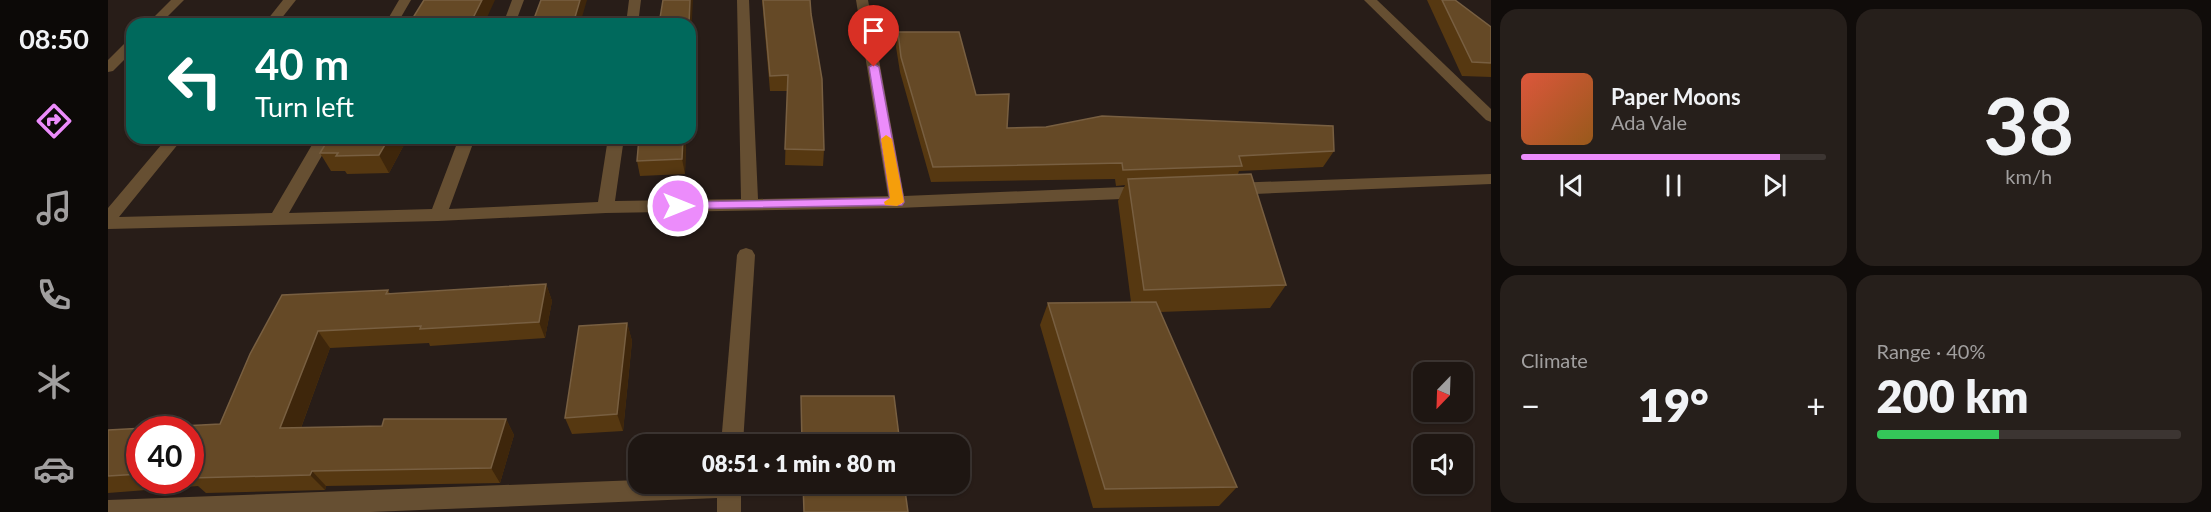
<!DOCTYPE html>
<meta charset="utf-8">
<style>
:root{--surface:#1e1612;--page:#261f1b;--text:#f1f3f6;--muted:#a19f9f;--line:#3c3532;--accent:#ec8cfb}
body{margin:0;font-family:Lato,sans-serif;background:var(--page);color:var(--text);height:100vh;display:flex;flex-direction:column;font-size:22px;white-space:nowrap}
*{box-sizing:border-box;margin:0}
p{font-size:20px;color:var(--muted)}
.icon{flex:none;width:33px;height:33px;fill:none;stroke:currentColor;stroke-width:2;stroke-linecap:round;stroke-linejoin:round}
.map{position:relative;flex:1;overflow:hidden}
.panel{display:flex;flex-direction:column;gap:9px;padding:9px;background:#100c0a;width:720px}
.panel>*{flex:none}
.hud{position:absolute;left:18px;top:18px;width:570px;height:126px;border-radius:18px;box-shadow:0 2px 4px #0004,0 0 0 2px var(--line);background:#00695c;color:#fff;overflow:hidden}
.needle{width:39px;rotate:203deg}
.buttons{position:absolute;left:1305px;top:362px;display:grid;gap:12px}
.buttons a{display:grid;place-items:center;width:60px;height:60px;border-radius:12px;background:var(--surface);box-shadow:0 2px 4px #0004,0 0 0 2px var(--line);font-size:30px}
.speed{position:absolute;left:18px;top:416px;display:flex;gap:12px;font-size:30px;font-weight:700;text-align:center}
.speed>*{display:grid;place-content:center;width:78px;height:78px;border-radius:50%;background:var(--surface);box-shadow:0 2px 4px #0004,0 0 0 2px var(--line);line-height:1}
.speed .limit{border:9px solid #d22;background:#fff;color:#111}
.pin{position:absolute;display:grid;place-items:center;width:51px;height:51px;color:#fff;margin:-62px -26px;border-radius:50% 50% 50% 0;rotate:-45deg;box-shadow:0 0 6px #0007}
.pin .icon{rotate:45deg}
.me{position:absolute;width:66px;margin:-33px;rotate:90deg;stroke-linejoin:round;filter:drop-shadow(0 0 4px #0008)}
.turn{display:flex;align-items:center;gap:21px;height:126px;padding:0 30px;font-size:27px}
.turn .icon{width:78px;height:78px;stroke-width:2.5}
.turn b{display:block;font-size:42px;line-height:51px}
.big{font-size:45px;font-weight:800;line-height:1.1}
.panel .tile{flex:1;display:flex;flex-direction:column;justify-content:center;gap:9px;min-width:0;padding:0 21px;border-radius:18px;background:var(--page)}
.panel .dial{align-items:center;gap:0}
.dial b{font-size:78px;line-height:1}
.song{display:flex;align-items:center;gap:18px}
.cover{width:72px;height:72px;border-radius:9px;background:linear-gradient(135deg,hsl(10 70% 55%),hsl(30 70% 35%))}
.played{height:6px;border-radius:3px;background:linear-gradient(90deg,var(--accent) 85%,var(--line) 85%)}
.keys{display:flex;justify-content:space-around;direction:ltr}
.heat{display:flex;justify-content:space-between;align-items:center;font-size:33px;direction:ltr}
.charge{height:9px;border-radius:4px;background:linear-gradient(90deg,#34c759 40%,var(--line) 0)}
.panel .tiles{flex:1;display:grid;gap:9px;grid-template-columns:repeat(2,1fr)}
.trip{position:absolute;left:520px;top:434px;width:342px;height:60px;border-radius:18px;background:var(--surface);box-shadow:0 2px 4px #0004,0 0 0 2px var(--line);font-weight:800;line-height:60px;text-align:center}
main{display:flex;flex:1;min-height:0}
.tabs{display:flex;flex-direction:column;width:108px;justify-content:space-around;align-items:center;background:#0c0907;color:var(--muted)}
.tabs .icon{width:42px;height:42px}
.tabs .selected{color:var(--accent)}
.tabs b{font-size:27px;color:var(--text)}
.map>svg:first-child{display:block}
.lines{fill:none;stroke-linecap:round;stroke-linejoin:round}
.minor{fill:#664f32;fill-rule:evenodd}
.wall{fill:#563811;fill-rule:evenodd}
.shaded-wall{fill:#3e260b}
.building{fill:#654926;stroke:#785f41;stroke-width:1.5}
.route{fill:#ec8cfb;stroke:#995ba3;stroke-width:1.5}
.slow{fill:#f59e0b}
</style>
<main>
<nav class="tabs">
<b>08:50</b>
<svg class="icon selected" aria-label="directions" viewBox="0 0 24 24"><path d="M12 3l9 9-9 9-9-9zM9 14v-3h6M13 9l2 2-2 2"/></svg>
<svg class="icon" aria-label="music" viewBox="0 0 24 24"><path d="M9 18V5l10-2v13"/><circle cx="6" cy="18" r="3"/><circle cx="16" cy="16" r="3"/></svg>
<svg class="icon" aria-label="phone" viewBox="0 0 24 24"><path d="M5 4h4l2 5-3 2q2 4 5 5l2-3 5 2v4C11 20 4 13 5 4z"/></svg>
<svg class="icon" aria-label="climate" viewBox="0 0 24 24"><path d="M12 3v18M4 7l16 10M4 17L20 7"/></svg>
<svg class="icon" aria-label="car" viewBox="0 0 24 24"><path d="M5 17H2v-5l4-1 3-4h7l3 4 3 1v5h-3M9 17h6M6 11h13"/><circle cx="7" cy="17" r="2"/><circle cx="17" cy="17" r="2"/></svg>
</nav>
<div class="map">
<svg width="1383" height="512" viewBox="0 0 1383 512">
<rect width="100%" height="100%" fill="#281d18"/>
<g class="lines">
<g class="minor">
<path d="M63,0H76L52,24H39Z"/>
<path d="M175,0H188L169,24H156Z"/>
<path d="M291,0H303L289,24H277Z"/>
<path d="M404,0H416L407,24H395Z"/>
<path d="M521,0H533L530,24H518Z"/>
<path d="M629,0H641L650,199L780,196L748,0H760L796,196L1039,186L1045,188L1047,192L1045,196L1039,198L789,208L498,213L330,221L0,229V208L59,138H75L11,217L164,213L208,138H224L181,213L324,209L351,138H367L341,209L490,202L500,138H516L507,201L633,199Z"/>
<path d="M1256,0H1269L1383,109V122L1378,120Z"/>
<path d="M24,40V52L5,71L0,72V60L19,41Z"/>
<path d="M1383,174V184L1123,195L1117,193L1115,189L1117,185L1123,183Z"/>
<path d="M638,248L644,250L647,255L635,444H613L629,255L632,250Z"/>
<path d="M531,480V483H633V512H609V498L263,512H0V500Z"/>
</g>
</g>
<g class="wall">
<path d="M654,0H702L716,150L715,166L677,165L679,91H662Z"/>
<path d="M1319,0H1347L1383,27V77L1354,76Z"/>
<path d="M790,32L868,95L899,128L1226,151L1215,167L1131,171L1130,174L1178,285L1162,308L1052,312L1129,487L1111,506L985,508L932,325L940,303L1023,302L1010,201L1017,185L1008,186L1007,179L823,182L792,72L788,47Z"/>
<path d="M221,138H324L322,142L297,143L281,173L239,174L237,171H223L212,153Z"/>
<path d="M531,138H578L577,174L532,176L529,161Z"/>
<path d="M438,284L444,301L437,338L322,346L321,343L222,348L193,428L274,426L398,419L406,435L392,483L218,486L217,490L98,493L90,486L0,493V430L112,424L142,354L280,290L282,294ZM32,429H82V480H32Z"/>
<path d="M519,323L524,341L515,431L464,434L457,418Z"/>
</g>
<g class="shaded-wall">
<path d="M374,0H387L376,24H362Z"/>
<path d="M472,0H479L472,24H465Z"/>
<path d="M582,0H585L582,56V24H581Z"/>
<path d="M281,138H295L297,143L281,173L271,155Z"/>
<path d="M575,138H578L577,174L574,159Z"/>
<path d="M438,284L444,301L437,338L431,322Z"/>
<path d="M519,323L524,341L515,431L509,414Z"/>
<path d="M210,331L222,348L187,444L172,428Z"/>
<path d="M398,419L406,435L392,483L383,468Z"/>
<path d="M204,471L218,486L217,490L202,475Z"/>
</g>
<g class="building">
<path d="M316,0H374L362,24H301Z"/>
<path d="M433,0H472L465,24H424Z"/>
<path d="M555,0H582L581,24H551Z"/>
<path d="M655,0H702L703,14L714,79L716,150L677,149L680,75L662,76Z"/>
<path d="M1334,0H1347L1383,27V63L1364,62Z"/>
<path d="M790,32H851L868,95L901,94L899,128L938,127L994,116L1225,126L1226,151L1131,156L1134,166L1015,170L1014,163L825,167L793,57Z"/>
<path d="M221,138H281L271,155L228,156L230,153H212Z"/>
<path d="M531,138H575L574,159L529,161Z"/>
<path d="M1143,174L1178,285L1036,290L1020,179Z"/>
<path d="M438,284L431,322L312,329L313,326L210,331L172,428L274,426L276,419H398L383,468L204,471L202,475L82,478V429H32V474L0,476V430L112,424L142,354L174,295L280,290L278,294Z"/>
<path d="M1048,302L1129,487L997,489L940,303Z"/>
<path d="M519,323L509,414L457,418L471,326Z"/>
<path d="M693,396H786L792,444H694Z"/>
<path d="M695,483H796L800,512H696Z"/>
</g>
<path class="route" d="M766,64L771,67L796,202L794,205L565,209L564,206L570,202L782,198L761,67Z"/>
<path class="slow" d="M778,135L784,139L796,202L789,206L777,205L776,202L782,198L773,139Z"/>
</svg>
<div class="buttons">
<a><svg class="needle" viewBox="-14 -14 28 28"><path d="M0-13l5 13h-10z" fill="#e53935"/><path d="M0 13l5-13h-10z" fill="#a19f9f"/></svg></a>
<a><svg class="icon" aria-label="sound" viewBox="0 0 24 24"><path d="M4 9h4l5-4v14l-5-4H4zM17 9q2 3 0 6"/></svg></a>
</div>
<div class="speed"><div class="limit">40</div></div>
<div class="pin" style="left:766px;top:67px;background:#d93025"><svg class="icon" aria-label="arrive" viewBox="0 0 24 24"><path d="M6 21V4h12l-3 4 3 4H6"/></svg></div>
<svg class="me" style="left:570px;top:206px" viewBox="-20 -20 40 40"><circle r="17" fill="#ec8cfb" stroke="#fff" stroke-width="3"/><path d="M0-11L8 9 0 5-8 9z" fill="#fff"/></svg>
<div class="trip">08:51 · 1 min · 80 m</div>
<div class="hud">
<div class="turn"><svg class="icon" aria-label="left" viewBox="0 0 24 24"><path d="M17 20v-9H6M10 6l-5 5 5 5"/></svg><div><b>40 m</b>Turn left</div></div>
</div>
</div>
<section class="panel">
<div class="tiles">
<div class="tile">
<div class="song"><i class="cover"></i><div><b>Paper Moons</b><p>Ada Vale</p></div></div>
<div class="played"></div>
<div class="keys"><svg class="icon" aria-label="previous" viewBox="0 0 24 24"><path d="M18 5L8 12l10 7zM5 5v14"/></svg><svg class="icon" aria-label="pause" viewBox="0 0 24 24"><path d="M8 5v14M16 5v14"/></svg><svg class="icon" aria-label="next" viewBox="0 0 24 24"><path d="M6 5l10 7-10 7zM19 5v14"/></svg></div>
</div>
<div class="tile dial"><b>38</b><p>km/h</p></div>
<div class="tile"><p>Climate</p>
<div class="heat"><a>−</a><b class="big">19°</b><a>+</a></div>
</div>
<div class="tile"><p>Range · 40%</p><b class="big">200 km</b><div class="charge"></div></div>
</div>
</section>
</main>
